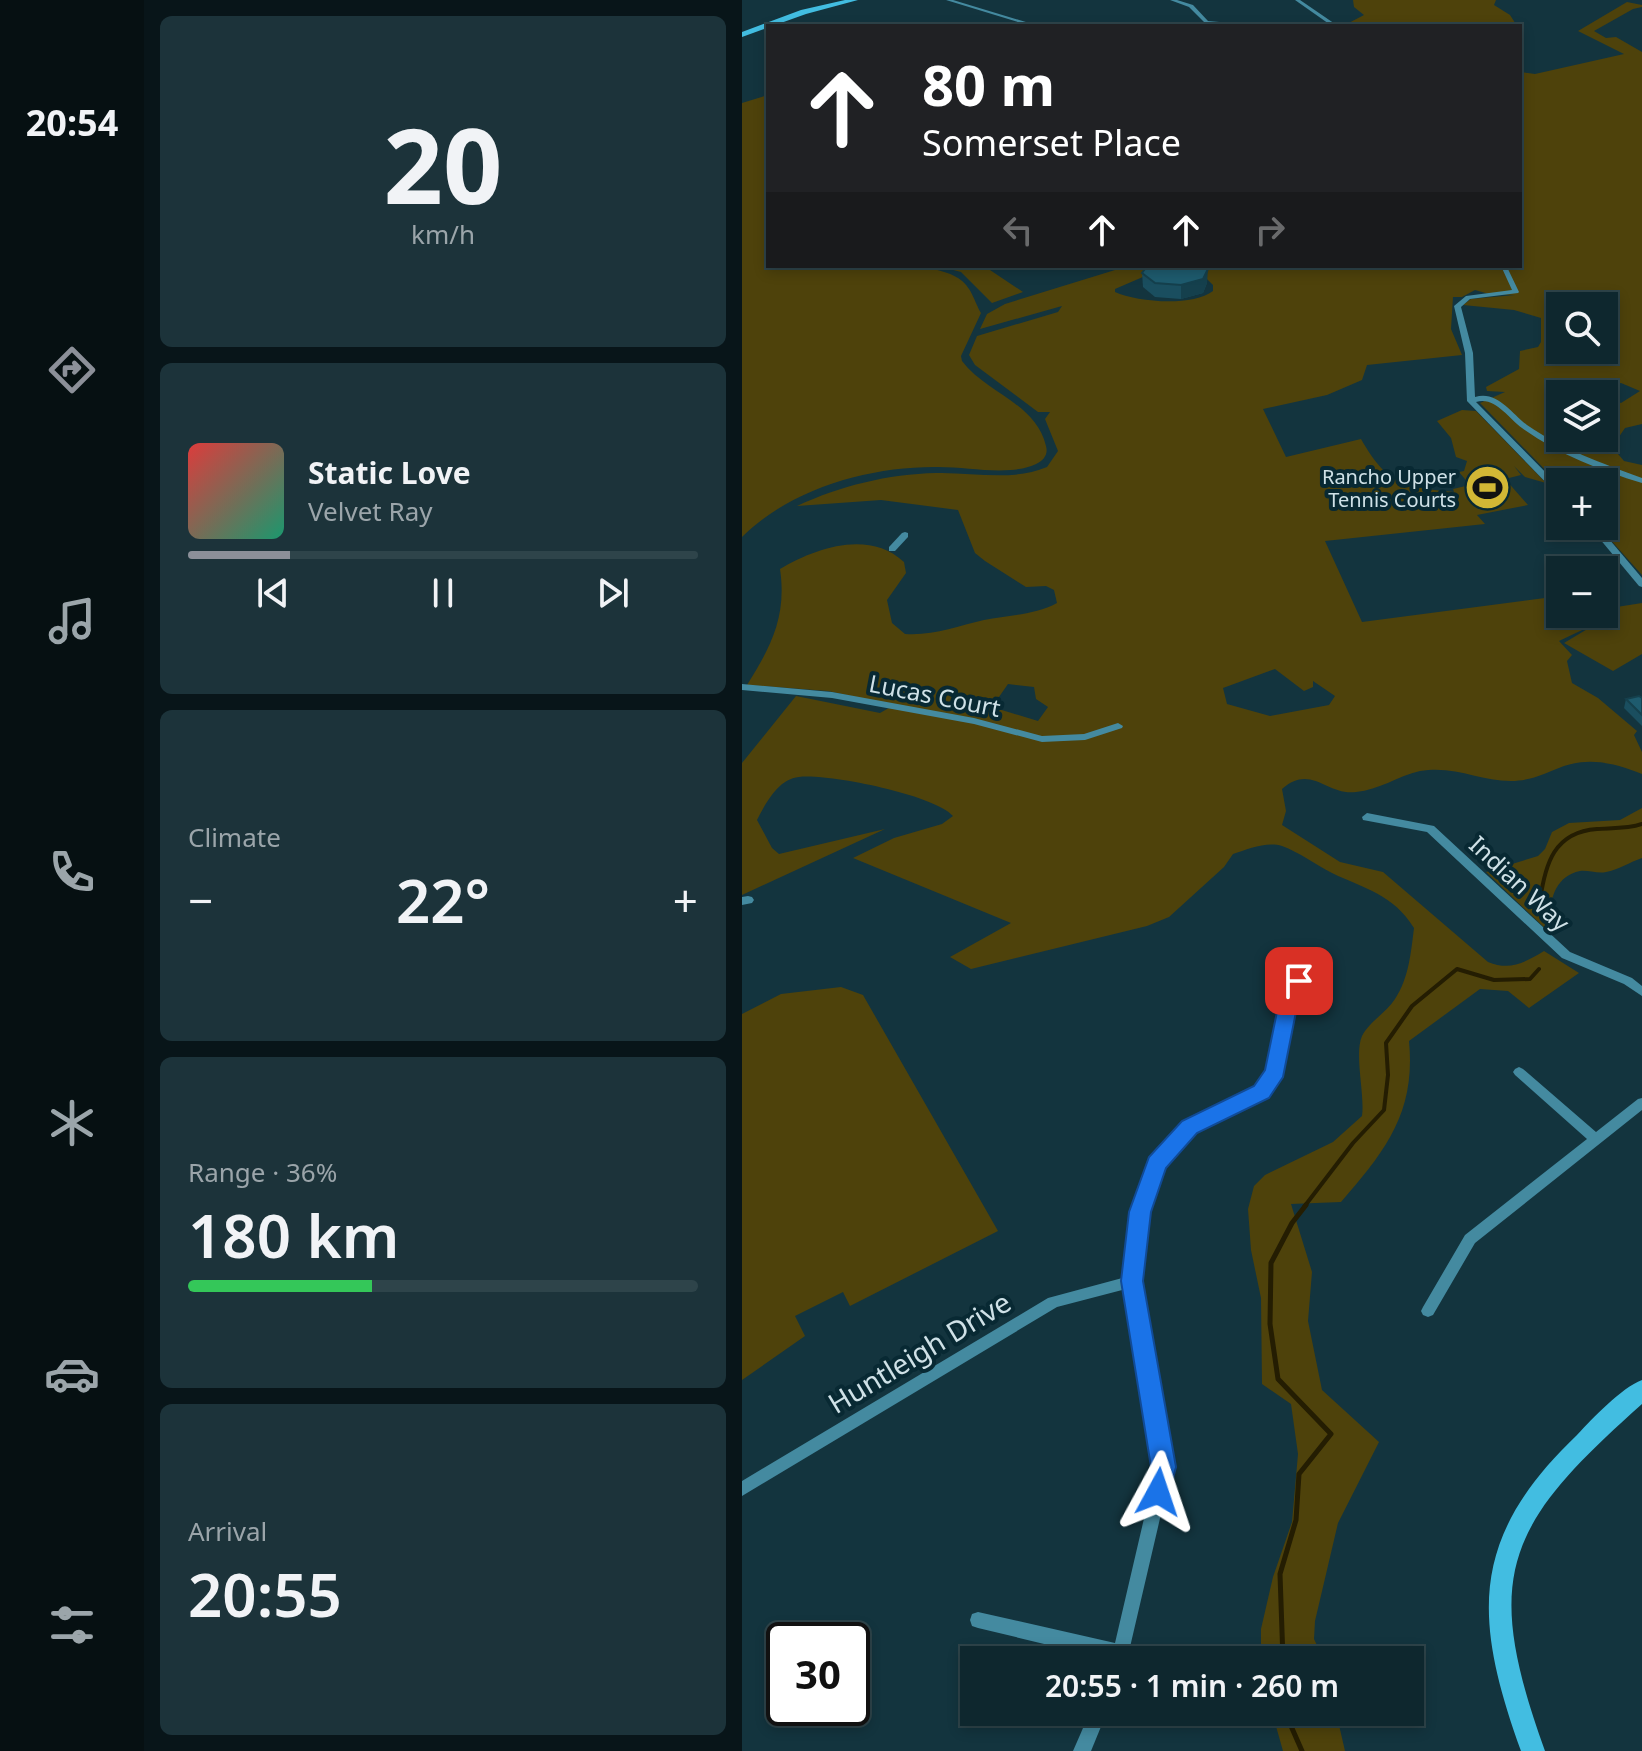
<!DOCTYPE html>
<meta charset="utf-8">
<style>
:root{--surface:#0e272e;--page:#1c333a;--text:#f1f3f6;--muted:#9ba5aa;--line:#2e444a;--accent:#8c9099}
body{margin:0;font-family:"Noto Sans",sans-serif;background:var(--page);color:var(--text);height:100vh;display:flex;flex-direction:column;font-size:30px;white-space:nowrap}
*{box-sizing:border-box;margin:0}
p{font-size:26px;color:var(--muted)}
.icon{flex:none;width:44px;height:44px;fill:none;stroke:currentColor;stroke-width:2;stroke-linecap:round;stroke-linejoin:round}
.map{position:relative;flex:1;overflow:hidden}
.details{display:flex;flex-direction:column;gap:16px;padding:16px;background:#081519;width:598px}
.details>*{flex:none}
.guide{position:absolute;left:24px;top:24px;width:756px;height:244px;border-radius:0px;box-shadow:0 4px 12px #0003,0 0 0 2px var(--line);background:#202124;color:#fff;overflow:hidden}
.buttons{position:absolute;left:804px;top:292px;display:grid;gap:16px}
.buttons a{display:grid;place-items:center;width:72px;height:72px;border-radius:0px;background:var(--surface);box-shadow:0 4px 12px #0003,0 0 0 2px var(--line);font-size:40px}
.speed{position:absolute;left:24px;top:1622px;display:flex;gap:16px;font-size:40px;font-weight:700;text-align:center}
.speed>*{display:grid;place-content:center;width:104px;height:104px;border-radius:50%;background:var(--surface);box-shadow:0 4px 12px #0003,0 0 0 2px var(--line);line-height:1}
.speed .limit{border:4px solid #111;border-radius:12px;background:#fff;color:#111}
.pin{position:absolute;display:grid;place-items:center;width:68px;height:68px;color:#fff;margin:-34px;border-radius:16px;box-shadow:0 4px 12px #0006}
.me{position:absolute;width:88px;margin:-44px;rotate:5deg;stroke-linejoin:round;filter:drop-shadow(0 0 6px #0008)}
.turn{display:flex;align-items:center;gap:28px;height:168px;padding:0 24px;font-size:36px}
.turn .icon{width:104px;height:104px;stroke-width:2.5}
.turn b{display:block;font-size:56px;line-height:68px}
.lanes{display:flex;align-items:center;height:76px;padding:0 24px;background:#0003;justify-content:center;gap:40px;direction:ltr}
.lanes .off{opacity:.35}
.big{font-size:60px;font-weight:600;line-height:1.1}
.details .card{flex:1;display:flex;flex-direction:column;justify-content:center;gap:12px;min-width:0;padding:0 28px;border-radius:12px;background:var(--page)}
.details .dial{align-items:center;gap:0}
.dial b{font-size:104px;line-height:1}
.song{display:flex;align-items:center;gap:24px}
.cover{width:96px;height:96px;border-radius:12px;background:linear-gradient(135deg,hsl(0 70% 55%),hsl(160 70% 35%))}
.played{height:8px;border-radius:4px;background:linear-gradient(90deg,var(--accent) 20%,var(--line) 20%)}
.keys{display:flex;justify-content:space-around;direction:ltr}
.heat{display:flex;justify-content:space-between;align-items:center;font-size:44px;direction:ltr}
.charge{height:12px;border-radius:6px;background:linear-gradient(90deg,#34c759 36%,var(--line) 0)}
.trip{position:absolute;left:218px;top:1646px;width:464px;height:80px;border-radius:0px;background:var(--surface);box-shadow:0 4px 12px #0003,0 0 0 2px var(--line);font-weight:600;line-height:80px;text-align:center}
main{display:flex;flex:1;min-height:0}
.tab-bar{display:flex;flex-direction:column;width:144px;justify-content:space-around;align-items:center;background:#061012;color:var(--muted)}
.tab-bar .icon{width:56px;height:56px}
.tab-bar .current{color:var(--accent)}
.tab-bar b{font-size:36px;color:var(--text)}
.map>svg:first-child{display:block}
.green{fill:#4e420b;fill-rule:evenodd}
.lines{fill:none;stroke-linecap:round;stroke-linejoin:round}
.stream-far1{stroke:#241d02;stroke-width:4}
.stream{stroke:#241d02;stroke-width:5}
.street{fill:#448aa0;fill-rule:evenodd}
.secondary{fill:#42bde1;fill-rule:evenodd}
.wall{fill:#1a4e5f}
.shaded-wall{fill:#15404d}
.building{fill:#1e5b6e;stroke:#15404d;stroke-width:2}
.route{fill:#1a73e8;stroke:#114b97;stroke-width:2}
.labels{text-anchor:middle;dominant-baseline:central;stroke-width:8;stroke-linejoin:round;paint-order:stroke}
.far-poi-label{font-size:20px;fill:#cfe1e7;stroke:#082933;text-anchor:end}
.street-label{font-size:24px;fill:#cfe1e7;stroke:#082933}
.near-street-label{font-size:28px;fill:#cfe1e7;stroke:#082933}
</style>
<main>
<nav class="tab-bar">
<b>20:54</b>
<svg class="icon current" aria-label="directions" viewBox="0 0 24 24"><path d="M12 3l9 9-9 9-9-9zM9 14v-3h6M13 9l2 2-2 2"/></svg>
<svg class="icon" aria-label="music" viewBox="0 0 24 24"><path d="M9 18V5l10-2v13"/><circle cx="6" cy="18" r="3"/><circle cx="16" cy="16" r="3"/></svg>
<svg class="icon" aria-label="phone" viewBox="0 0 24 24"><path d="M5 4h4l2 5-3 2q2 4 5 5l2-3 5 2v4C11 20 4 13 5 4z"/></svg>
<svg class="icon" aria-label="climate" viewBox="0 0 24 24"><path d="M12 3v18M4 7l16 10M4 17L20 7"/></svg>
<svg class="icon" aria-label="car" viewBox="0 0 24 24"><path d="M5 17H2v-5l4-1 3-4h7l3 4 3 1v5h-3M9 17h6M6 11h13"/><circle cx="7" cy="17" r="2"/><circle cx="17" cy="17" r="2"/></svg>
<svg class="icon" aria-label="filters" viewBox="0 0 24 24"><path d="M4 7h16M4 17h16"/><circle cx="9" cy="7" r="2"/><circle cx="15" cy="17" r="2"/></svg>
</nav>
<section class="details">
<div class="card dial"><b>20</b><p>km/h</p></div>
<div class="card">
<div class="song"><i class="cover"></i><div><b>Static Love</b><p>Velvet Ray</p></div></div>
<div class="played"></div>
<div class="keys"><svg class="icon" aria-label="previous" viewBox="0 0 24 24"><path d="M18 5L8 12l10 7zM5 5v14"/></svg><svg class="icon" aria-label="pause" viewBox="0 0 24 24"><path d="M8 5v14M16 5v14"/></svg><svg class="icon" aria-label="next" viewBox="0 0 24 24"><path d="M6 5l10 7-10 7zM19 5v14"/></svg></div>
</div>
<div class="card"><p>Climate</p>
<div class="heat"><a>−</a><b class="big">22°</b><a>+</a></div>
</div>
<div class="card"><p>Range · 36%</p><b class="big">180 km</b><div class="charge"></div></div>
<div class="card"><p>Arrival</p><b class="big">20:55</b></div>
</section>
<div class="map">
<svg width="900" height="1751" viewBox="0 0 900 1751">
<rect width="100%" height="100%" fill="#13343e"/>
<g class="green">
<path d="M611,0H754L752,5L768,15L775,26H601L622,15L612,7Z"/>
<path d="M885,2L900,5V7L891,9L852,31L864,38L874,37L900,52V424L883,428L870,447L882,461L900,465V575L857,527L864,524L867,518L862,513V482H818V485L738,403L763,392L745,391L744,387L777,369L778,351L796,347L799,342V318L772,310L721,305L729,299L773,295L747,294L733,290L720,297H711L709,329L720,355L625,365L620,380L585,395L521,409L544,457L619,439C645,485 662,487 712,492L711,489L728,485L717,472L722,471L725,461L714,457L709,438L695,421L720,410L734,411L804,483L783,477L772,466L779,475L763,479L786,505L735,515L743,524L583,541L620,622L818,596V614H862V609L900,603V654L871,671L822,643L857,622L817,641L830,655L825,661L830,683L856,698L895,731L892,735L900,752V774C875,764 850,757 822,766C804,773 789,781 769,781C737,781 713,765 678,771C656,776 637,790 614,792C585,796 569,763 540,789L544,811L540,825L598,862L641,872L746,962C768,971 782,963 802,951L837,973L787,1008L766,991L738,989L667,1041C674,1113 643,1151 599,1202L549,1204L570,1272L566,1321L580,1390L637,1442L596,1523L573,1621L572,1639L582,1660H519V1629L531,1577L550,1522L556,1454L549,1404L520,1384L519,1298L509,1250L506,1209L512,1186L523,1175L591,1142L620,1116C623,1094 612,1054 620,1036C628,1021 644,1013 653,999C667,978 669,952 672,928C651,894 623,889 590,873C574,865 557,852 540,846C525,841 506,849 491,854L482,867L427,917L405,926L229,969L208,957L269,923L111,858L152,838L200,824L211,816C193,795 85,773 57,777C36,779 24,803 15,820L30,848L37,854L143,829L0,895V763L54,696L138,713L152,705L86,691L5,685C29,647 45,616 38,569C73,548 127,529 162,562L164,573L145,600L150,623L163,634C191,636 215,626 242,620C267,615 293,615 315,603L312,590L304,586L284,587L243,561L233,553L216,510L139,500L55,506C98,486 146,474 194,473C231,472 270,482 305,467L316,451L303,419L308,412H296L233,365L227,355L235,336L316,312L320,306L238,329L245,314L263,304L386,266H778V72L793,74L882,54L836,31ZM410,273L461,275L471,285V291C450,307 395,302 373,292V289ZM818,306H862V350H818ZM879,383L898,391L879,403L862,396V438H818V394H860L866,386ZM533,669L562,691L571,687V681L593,696L587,705L528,716L485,704L481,688ZM266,684L292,687L294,699L306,707L296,721L250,707Z"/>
<path d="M26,95V266C70,266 182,256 216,278C230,287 232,301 239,313L219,356L220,361C244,393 294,403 304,446C309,464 283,469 269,470C245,472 221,467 196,467C129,466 49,488 0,537V103Z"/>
<path d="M196,266H242L281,292L250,303L219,272Z"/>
<path d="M900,808V858C888,862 876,870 864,872C856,874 846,870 838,871C808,877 805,912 810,935L744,872L796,856L803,849L810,832L827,823L878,820Z"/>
<path d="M99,987L121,995L256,1231L108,1306L101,1292L53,1316L63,1336L0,1380V1014L39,994Z"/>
<path d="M530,1712H594L603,1751H541Z"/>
</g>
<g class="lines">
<g class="stream-far1">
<path d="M798,901C803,864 812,832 855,829C870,828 886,829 900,824"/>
<path d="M562,1207L611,1143L642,1110L646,1075L644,1043L670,1006L715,969L752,980L788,979L797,969"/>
</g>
<g class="stream">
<path d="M541,1660L538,1574L554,1520L557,1474L589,1434L536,1379L528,1324L529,1263L550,1223L564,1205"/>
<path d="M547,1712L549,1726L560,1751"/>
</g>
<g class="street">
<path d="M204,0H211L297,26H289Z"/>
<path d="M428,0H435L451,5L466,21L522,26L463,23L447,7Z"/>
<path d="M553,0H558L596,26H590Z"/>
<path d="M35,21L53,25L54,26L33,23Z"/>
<path d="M759,266L765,267L777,292L776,293L728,299L719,307L731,353L733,397C755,390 769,413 785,425C821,450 860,463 900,478V483C858,470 816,454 780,428C766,418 753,396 734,402L818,487V494H815L725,401L723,353L712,306L724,296L770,290Z"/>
<path d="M847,526H856L900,578V587L897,586Z"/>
<path d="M163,532L166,533V537L153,551H147V547L160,533Z"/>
<path d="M0,684L90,692L232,718L300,736L342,734L376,723L381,726L380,728L343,740L300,742L232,724L90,698L0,690Z"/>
<path d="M625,813L692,826L828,952L890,978L900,986V996L882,984L820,958L685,832L621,820L620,817Z"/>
<path d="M6,896L10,897L12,900L10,903L0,905V897Z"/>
<path d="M557,977L561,978L563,981L553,1002L545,1031L539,1071L523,1096L453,1131L421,1166L405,1212L397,1281L430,1467L385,1660H369L236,1628L230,1626L228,1620L230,1614L236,1612L373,1643L414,1467L384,1289L315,1307L0,1496V1481L306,1298L384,1277L391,1212L410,1159L443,1123L515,1088L527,1070L533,1031L541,1002L553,978Z"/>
<path d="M777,1067L781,1069L854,1132L896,1099L900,1098V1110L733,1243L691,1315L686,1317L681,1315L679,1311L681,1307L723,1235L845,1139L773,1075L771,1072L773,1069Z"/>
<path d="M348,1712H365L349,1751H331Z"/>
</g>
<g class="secondary">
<path d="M103,0H116L64,14L0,37V32L59,10Z"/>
<path d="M900,1380V1404C764,1525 739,1574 803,1751H779C731,1618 727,1538 835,1435C851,1418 879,1388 900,1380Z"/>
</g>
</g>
<g class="wall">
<path d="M400,273L465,283L461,293L439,299L413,297L401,287Z"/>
<path d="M900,698V726L882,708L884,699Z"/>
</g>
<path class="shaded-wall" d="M466,269L465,283L461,293L439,299V285Z"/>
<g class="building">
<path d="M405,266H462L466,269L461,279L439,285L413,283L400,273Z"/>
<path d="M897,696L900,698V715L884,699Z"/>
</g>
<path class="route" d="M557,974L567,981L556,1002L541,1077L527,1098L455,1133L424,1168L409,1212L401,1281L434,1467L425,1501L416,1505L407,1501L404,1492L409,1467L379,1281L387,1212L407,1157L440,1121L512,1086L523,1070L537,1002L551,976Z"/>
<defs>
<symbol id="stadium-disc" viewBox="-11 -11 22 22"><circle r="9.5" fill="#d2b735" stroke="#082933"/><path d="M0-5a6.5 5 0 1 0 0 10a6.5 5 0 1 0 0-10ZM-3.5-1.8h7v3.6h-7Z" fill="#111"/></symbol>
</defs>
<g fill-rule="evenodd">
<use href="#stadium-disc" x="720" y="462" width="51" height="51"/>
</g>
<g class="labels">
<g class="far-poi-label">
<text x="714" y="476">Rancho Upper<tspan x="714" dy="23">Tennis Courts</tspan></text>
</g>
<g class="street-label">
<text transform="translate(193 695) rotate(11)">Lucas Court</text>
<text transform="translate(778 883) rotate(43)">Indian Way</text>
</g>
<g class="near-street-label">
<text transform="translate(177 1352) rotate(-31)">Huntleigh Drive</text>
</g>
</g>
</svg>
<div class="buttons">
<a><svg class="icon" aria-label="search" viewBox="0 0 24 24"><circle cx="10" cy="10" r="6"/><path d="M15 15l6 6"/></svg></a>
<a><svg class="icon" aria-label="layers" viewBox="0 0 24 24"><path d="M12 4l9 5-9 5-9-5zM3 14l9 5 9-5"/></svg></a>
<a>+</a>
<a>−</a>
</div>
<div class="speed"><div class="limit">30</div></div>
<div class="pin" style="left:557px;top:981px;background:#d93025"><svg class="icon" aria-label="arrive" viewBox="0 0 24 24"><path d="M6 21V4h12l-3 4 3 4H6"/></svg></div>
<svg class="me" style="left:416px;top:1492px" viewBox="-20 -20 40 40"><path d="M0-17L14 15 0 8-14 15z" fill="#1a73e8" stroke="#fff" stroke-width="4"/></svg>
<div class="trip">20:55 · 1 min · 260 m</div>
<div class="guide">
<div class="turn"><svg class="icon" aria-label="ahead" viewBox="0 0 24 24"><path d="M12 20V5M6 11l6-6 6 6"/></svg><div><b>80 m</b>Somerset Place</div></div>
<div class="lanes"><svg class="icon off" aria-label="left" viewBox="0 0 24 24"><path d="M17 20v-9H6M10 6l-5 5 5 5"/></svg><svg class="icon" aria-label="ahead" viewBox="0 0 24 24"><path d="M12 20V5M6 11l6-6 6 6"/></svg><svg class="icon" aria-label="ahead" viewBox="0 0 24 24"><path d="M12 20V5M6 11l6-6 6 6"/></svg><svg class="icon off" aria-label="right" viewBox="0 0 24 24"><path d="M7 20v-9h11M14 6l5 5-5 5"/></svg></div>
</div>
</div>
</main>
